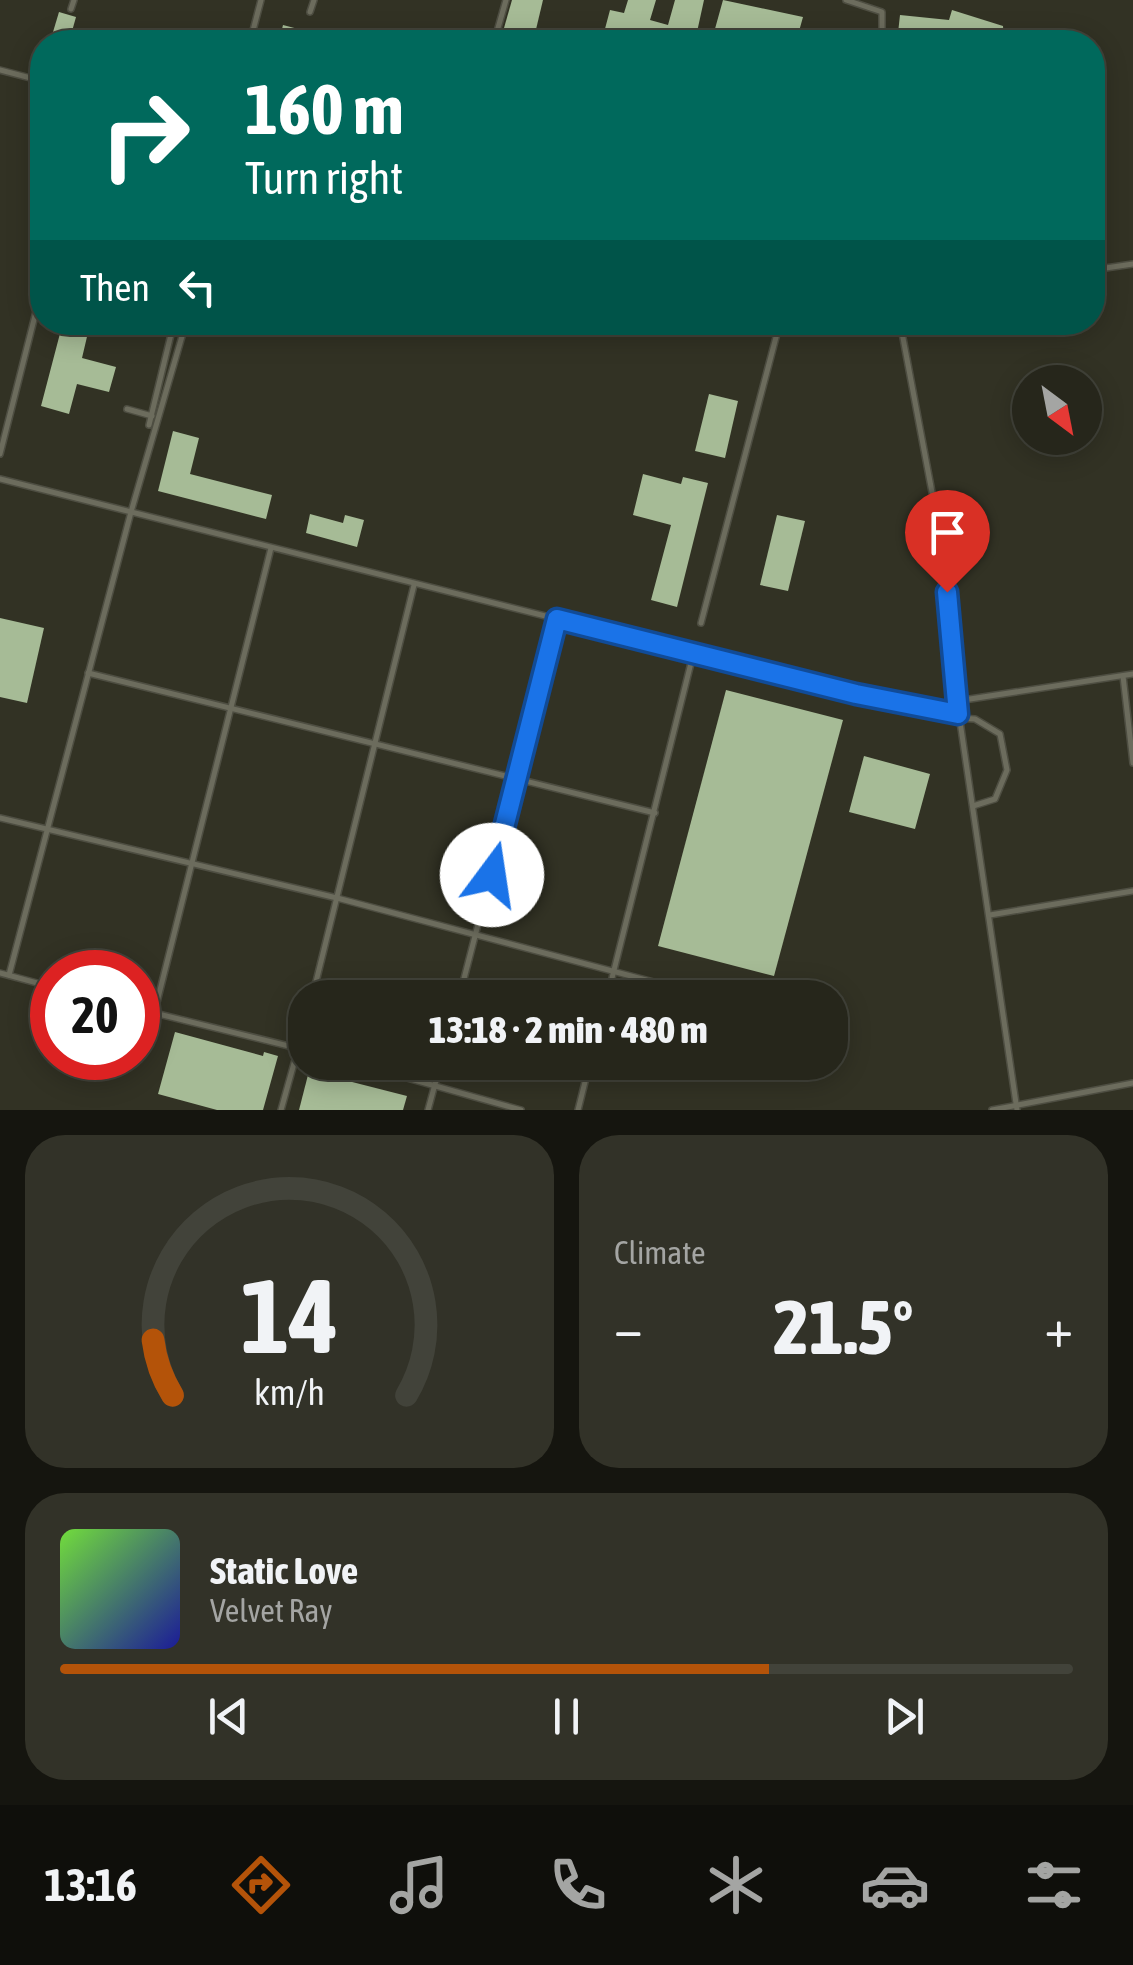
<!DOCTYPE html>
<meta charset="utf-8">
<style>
:root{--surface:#26261b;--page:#323228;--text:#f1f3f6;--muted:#a4a5a3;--line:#42433a;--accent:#b45309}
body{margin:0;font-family:"Asap Condensed",sans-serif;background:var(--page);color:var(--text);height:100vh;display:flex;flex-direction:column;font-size:38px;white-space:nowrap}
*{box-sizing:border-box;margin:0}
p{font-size:32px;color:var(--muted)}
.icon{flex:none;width:55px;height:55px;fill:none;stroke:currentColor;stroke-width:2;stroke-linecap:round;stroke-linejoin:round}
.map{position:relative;height:1110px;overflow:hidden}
.sheet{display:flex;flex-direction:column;gap:25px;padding:25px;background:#15150f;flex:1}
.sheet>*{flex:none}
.hud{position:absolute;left:30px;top:30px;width:1075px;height:305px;border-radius:40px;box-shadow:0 5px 25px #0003,0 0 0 2px var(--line);background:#00695c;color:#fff;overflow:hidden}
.needle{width:65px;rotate:148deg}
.tools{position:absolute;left:1012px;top:365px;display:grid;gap:20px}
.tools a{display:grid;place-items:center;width:90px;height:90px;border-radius:50%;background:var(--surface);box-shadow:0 5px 25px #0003,0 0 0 2px var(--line);font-size:50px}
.speed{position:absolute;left:30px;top:950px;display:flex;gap:20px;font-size:50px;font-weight:700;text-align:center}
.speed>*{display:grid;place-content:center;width:130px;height:130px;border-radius:50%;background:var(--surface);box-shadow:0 5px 25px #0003,0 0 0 2px var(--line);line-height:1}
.speed .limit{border:15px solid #d22;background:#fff;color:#111}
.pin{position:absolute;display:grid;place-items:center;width:85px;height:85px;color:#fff;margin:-102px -42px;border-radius:50% 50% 50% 0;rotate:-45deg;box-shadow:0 0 10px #0007}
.pin .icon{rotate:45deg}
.me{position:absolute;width:110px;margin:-55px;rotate:14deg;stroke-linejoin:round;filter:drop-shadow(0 0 8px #0008)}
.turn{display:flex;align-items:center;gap:35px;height:210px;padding:0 50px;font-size:45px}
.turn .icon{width:130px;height:130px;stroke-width:2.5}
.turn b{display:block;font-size:70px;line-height:85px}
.then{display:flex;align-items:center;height:95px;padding:0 50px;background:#0003;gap:20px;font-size:38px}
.big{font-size:75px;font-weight:800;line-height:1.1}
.sheet .card{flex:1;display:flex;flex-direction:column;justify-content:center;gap:15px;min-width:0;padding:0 35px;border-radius:40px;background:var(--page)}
.sheet .dial{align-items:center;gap:0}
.dial svg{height:260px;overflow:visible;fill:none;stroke:var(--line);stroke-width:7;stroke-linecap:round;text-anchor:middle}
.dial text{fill:var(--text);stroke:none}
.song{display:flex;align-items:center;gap:30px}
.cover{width:120px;height:120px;border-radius:15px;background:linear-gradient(135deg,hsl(100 70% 55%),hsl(240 70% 35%))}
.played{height:10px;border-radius:5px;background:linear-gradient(90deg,var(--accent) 70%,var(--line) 70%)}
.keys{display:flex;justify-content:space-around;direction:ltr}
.heat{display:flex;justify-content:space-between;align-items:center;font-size:55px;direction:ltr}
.sheet .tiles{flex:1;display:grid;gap:25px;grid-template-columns:1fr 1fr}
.card:last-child{grid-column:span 2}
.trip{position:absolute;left:288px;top:980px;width:560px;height:100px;border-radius:40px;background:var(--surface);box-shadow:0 5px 25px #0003,0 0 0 2px var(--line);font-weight:800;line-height:100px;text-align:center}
.tab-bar{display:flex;height:160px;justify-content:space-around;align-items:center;background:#0f0f0b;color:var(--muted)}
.tab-bar .icon{width:70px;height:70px}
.tab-bar .on{color:var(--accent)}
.tab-bar b{font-size:45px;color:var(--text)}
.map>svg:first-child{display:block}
.building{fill:#a6bb96}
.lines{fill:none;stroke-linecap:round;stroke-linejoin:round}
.lane-casing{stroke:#4e4e42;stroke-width:8}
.lane{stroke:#6c6c5d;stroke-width:5}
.route-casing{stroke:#114b97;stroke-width:25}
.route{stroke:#1a73e8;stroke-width:18}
</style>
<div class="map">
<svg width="1133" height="1110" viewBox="0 0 1133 1110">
<rect width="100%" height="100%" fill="#323224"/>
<g class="building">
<path d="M512,0H543L533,42H500Z"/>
<path d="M628,0H656L650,20L668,25L675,0H704L697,32L713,36L723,0L803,17L796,42L729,31L727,42L602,40L610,10L624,13Z"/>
<path d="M952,10L1003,26L1004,42H897L900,15L949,20Z"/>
<path d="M59,12L76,17L69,42H50Z"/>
<path d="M283,25L340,40L339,42H279Z"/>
<path d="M63,322L90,324L82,358L116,367L109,392L77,384L69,414L41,406Z"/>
<path d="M709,394L738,401L725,458L695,451Z"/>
<path d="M173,431L199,438L190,474L272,495L266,519L158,491Z"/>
<path d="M643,474L681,484L683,477L708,483L677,607L651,600L671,525L633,515Z"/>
<path d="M310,514L343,523L345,515L364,520L357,547L306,533Z"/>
<path d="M777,515L805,521L788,591L760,585Z"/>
<path d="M0,618L44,628L27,703L0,697Z"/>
<path d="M726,690L843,720L774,976L658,946Z"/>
<path d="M864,756L930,774L915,829L849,812Z"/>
<path d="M175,1032L263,1056L264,1052L278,1056L263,1110H217L158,1094Z"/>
<path d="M309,1071L407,1096L403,1110H299Z"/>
</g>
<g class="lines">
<defs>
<g id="lane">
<path d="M846,0L882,12V42"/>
<path d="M71,9L74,0"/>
<path d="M310,12L314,0"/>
<path d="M250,42L261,0"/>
<path d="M494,42L506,0"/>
<path d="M0,70L42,81"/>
<path d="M1092,270L1133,264"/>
<path d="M900,322L944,556L957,701L1017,1110"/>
<path d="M127,409L152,416"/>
<path d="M149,425L174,322"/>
<path d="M0,454L42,288"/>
<path d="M0,479L856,694L958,714"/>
<path d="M701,623L780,322"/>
<path d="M88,673L655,813"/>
<path d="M1123,676L1133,763"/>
<path d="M957,701L1133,674"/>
<path d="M959,718L975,719L1000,734L1007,770L995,799L973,806"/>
<path d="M0,818L337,898L714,998"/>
<path d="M990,915L1133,891"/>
<path d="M0,973L52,987"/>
<path d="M9,975L131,512L185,326"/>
<path d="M312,998L414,585"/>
<path d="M459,998L557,619"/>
<path d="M607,998L694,651"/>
<path d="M138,1009L305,1050"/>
<path d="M154,1014L271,548"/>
<path d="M350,1062L521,1110"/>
<path d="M281,1110L305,1024"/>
<path d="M428,1110L441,1062"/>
<path d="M578,1110L590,1062"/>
<path d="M992,1110L1133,1083"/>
</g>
</defs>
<use href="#lane" class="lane-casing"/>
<use href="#lane" class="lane"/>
</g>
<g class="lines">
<defs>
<path id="route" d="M492,875L557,619L856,694L958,714L947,592"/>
</defs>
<use href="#route" class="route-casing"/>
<use href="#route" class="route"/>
</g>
</svg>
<div class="tools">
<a><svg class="needle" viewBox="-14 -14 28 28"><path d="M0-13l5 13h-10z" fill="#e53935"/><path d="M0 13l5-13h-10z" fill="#a4a5a3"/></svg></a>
</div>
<div class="speed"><div class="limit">20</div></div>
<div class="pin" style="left:947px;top:592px;background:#d93025"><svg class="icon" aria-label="arrive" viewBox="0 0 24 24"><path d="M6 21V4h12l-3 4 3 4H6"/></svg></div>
<svg class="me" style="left:492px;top:875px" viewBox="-20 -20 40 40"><circle r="19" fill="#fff"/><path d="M0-13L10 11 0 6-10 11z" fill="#1a73e8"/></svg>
<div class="trip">13:18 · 2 min · 480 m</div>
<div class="hud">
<div class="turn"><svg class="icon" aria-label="right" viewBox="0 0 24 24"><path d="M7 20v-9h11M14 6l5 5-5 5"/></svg><div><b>160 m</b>Turn right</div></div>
<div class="then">Then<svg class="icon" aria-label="left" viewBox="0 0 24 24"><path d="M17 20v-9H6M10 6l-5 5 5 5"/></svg></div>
</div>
</div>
<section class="sheet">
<div class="tiles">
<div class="card dial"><svg viewBox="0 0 100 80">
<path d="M14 69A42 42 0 1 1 86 69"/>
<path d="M14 69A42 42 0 0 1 8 52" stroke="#b45309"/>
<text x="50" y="56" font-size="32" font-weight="700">14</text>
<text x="50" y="72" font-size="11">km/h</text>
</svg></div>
<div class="card"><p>Climate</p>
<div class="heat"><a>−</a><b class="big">21.5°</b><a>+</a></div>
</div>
<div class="card">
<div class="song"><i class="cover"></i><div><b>Static Love</b><p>Velvet Ray</p></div></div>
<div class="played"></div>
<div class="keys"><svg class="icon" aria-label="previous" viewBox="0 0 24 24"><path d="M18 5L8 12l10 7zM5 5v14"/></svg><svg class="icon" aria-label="pause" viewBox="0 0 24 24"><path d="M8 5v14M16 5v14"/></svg><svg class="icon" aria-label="next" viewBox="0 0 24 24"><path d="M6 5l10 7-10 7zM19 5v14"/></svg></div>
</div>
</div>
</section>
<nav class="tab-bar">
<b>13:16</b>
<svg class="icon on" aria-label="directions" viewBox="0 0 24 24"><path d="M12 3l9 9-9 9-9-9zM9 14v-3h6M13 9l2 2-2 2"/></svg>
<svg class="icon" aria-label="music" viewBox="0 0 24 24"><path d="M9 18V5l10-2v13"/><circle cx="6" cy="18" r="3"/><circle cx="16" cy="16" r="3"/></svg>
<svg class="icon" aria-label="phone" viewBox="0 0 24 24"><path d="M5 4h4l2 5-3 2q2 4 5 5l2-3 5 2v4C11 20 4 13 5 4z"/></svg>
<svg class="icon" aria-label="climate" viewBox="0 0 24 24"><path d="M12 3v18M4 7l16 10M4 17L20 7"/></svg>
<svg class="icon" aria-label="car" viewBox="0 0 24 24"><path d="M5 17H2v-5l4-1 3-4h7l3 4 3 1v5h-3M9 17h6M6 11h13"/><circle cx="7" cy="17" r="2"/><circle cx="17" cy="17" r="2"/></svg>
<svg class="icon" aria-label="filters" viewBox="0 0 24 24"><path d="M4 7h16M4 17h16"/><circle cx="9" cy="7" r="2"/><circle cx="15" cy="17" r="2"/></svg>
</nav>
